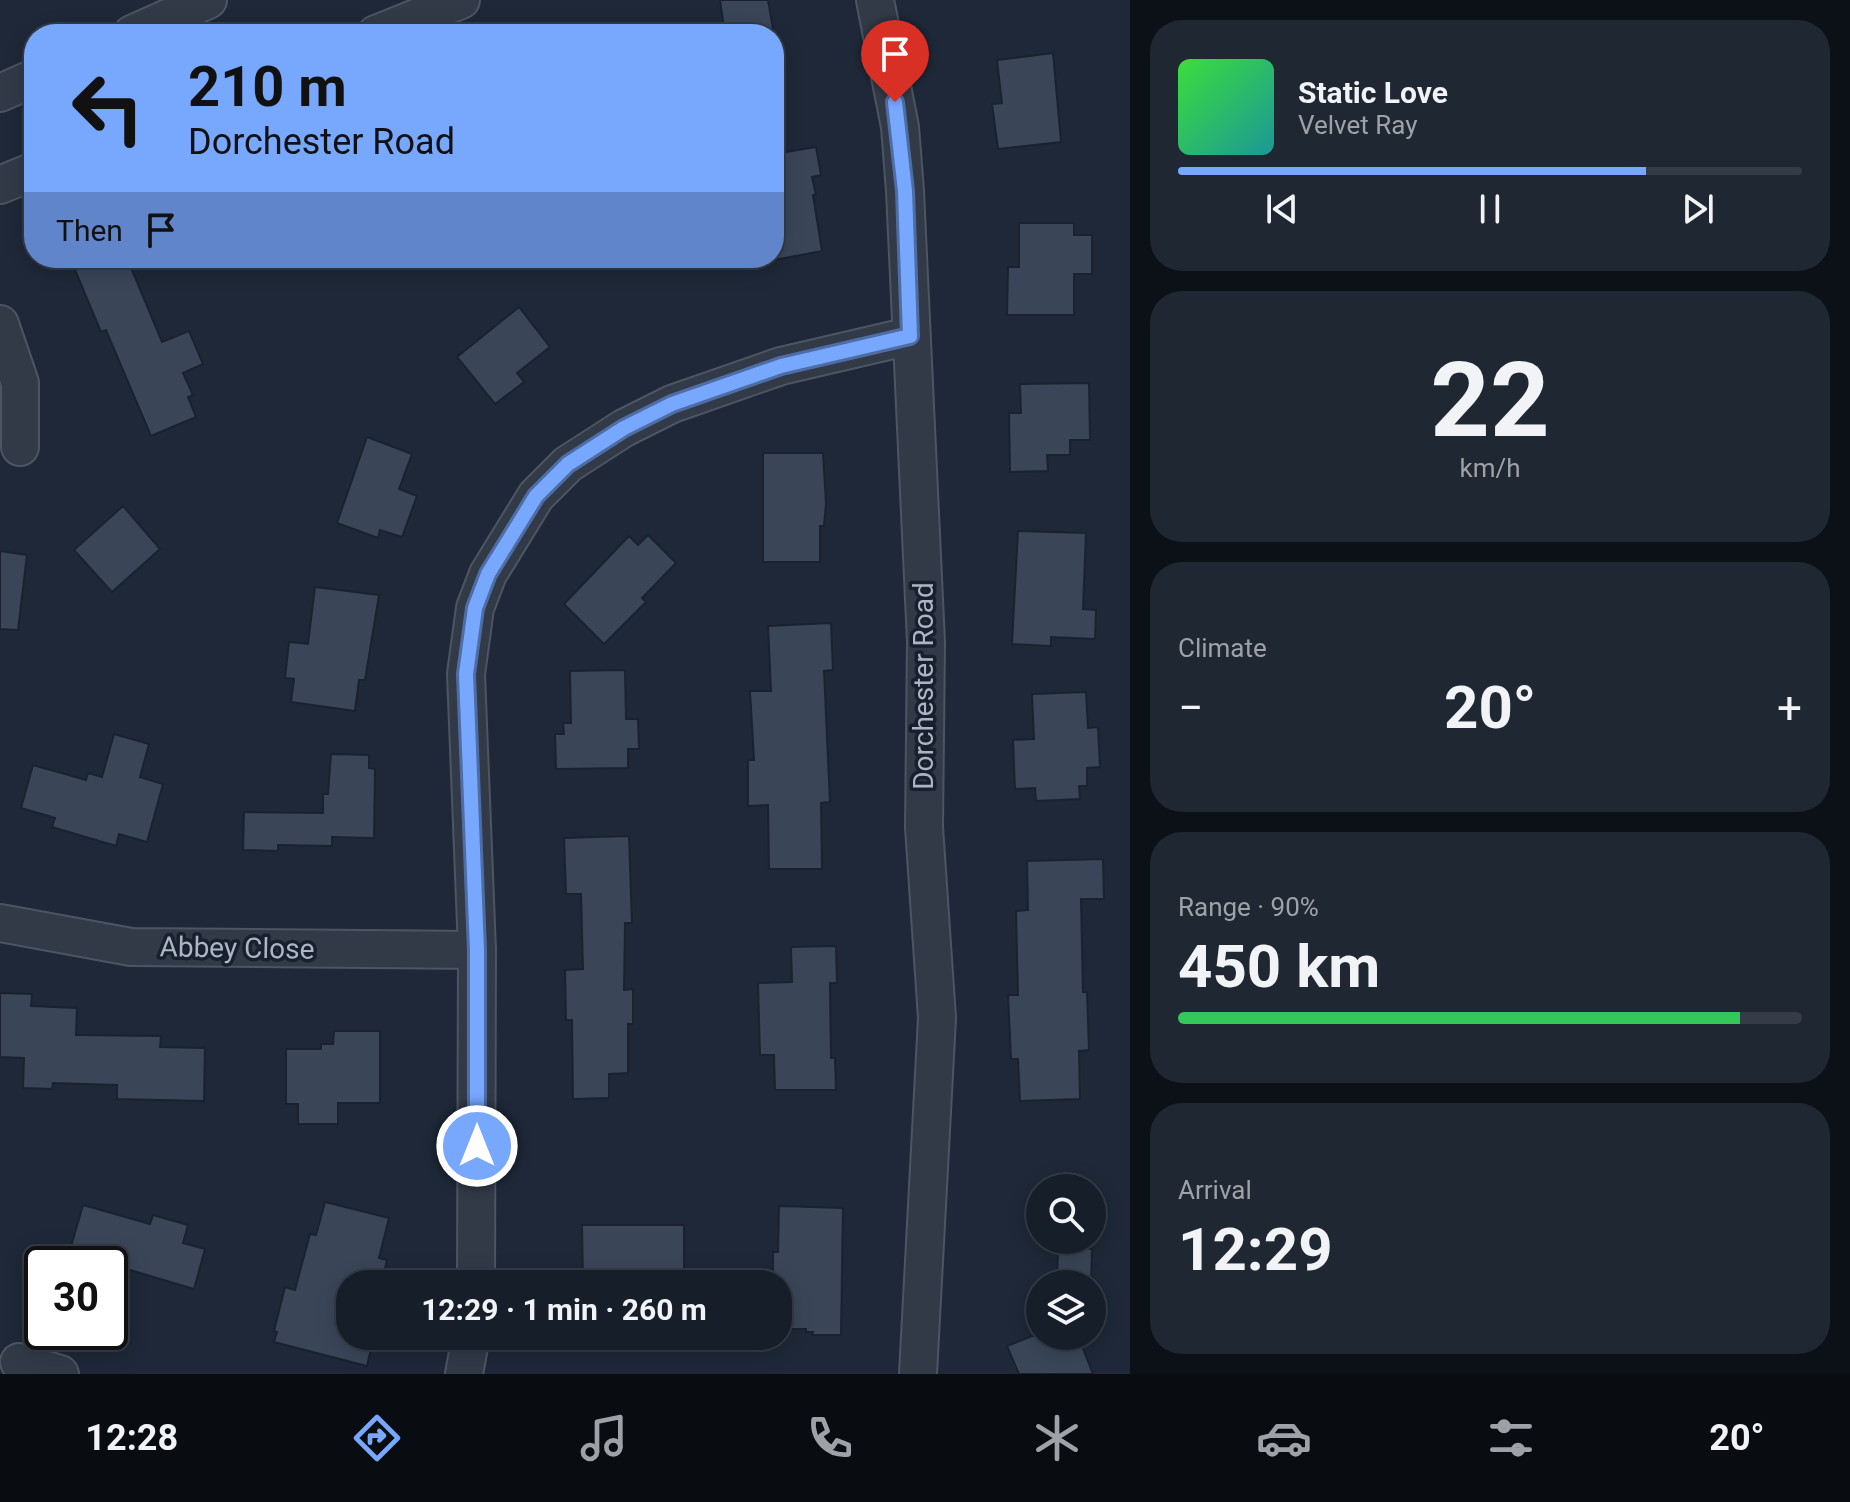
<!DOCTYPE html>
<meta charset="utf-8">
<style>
:root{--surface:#161e2a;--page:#1f2732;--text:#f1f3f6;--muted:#9ea2a8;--line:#353c47;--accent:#78a7fe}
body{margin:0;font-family:Roboto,sans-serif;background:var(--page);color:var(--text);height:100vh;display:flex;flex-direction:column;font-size:30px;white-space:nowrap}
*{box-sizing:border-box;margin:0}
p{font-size:26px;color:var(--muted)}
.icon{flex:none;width:44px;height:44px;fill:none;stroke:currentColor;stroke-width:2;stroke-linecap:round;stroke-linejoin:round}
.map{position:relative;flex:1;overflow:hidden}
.sheet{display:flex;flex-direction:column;gap:20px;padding:20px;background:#0c1017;width:720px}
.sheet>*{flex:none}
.banner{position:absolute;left:24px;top:24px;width:760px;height:244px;border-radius:32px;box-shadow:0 4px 20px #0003,0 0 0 2px var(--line);background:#78a7fe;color:#111;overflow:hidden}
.fabs{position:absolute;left:1026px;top:1174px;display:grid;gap:16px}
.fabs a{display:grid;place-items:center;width:80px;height:80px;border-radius:50%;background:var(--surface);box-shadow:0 4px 20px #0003,0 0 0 2px var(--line);font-size:40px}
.speed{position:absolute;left:24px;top:1246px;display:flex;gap:16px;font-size:40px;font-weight:700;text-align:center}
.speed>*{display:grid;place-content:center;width:104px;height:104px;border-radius:50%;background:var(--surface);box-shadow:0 4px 20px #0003,0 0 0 2px var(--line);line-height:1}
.speed .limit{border:4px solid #111;border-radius:12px;background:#fff;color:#111}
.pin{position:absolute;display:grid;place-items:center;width:68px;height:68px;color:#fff;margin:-82px -34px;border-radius:50% 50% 50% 0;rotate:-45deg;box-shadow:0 0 8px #0007}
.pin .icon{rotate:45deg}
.me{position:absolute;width:88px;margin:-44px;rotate:0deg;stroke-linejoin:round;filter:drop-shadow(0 0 6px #0008)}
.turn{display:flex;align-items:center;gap:28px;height:168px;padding:0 32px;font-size:36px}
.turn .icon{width:104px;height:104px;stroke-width:2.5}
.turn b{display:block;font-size:56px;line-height:68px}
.then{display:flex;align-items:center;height:76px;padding:0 32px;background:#0003;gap:16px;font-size:30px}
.big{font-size:60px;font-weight:700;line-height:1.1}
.sheet .tile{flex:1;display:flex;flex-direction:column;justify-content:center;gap:12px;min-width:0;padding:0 28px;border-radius:32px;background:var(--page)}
.sheet .dial{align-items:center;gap:0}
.dial b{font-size:104px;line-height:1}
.song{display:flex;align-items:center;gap:24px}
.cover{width:96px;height:96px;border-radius:12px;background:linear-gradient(135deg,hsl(120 70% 55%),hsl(180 70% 35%))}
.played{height:8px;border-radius:4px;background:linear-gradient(90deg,var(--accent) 75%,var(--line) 75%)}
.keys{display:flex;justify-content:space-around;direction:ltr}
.heat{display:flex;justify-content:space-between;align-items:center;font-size:44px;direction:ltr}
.charge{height:12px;border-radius:6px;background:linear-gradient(90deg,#34c759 90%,var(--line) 0)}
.trip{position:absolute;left:336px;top:1270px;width:456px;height:80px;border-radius:32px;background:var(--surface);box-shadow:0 4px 20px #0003,0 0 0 2px var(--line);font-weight:700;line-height:80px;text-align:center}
.dock{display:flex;height:128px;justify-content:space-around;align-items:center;background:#090c11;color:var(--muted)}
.dock .icon{width:56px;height:56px}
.dock .active{color:var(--accent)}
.dock b{font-size:36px;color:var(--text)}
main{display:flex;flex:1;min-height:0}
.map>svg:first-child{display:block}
.building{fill:#3a4658;stroke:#1a222f;stroke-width:2}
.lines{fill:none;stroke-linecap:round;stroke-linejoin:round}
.minor-casing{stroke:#4d5563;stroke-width:40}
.minor{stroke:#323a48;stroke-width:36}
.route-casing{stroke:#4e6da5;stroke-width:20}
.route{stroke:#78a7fe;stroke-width:14}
.labels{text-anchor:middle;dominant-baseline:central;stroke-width:7;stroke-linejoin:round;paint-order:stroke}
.street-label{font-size:28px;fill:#acb5c5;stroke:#18202d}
</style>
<main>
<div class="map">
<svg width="1130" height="1374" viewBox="0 0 1130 1374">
<rect width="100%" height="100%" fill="#1e2838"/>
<g class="building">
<path d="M720,0H768L774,34H725Z"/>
<path d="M1053,53L1061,142L998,149L992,104L1002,103L997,60Z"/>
<path d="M816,147L821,175L812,177L816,195H813L822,251L774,260V154Z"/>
<path d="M1019,223H1074V235H1092V274H1074V315H1007L1008,267H1019Z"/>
<path d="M70,258H127L162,342L189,331L203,364L183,373L193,395L188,397L196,417L151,436L106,330L101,332Z"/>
<path d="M519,307L550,347L517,373L524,382L495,404L457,357Z"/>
<path d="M1089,383L1090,440H1070V455H1047L1048,471L1010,472L1009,413H1021L1020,384Z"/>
<path d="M367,437L412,454L399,489L417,496L402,537L380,530L378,538L337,523Z"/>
<path d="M763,453H823L826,503L824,526H820V562H763Z"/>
<path d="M123,506L160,549L112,592L74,550Z"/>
<path d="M1018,531L1086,533L1083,609L1096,610L1095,639L1051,637V646L1012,644Z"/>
<path d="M648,535L676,563L642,598L646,602L604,644L564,604L629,536L638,545Z"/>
<path d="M0,551L27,555L18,630L0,629Z"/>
<path d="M315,587L379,595L365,680H359L355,711L291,702L294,679L285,678L289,642L308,644Z"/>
<path d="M831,623L833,670L824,671L830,802L821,803L822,869H769L768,805L748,806V760H754L750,691H771L768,626Z"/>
<path d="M625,670L626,719H638L639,749H628V768L556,769L555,734H564L563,723H571L570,671Z"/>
<path d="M1086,692L1088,728L1098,727L1100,767L1087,768V786H1079L1080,799L1036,801L1035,788L1015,789L1013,740L1034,739L1032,694Z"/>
<path d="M114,734L149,744L140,777L163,784L147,842L119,834L116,846L52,827L55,818L21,808L33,765L86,780L88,773L102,777Z"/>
<path d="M331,754L369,755V768L375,769L374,838L332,837V846L278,845V851L243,850L244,812L323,813V794H328Z"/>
<path d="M629,836L632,923H625L624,990L633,989V1024H628V1073L609,1074V1098L573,1099L572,1020H566L565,970L583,969L581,894H566L564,838Z"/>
<path d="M1103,859L1104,899H1081L1083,992H1087L1089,1050L1079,1051L1080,1099L1020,1101L1018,1059H1011L1008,995H1018L1016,911L1028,910L1027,861Z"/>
<path d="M836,946L837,983H830L831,1058H835L836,1090H775L774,1055H760L758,983L792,982L791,947Z"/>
<path d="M0,993L32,994L31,1006L77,1008L76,1035L161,1036L160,1047L205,1048L204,1101L117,1099V1085L53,1083L52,1089L23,1088L24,1058L0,1057Z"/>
<path d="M334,1031H380V1103H338V1124H298V1104H286V1049H321V1044H333Z"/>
<path d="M325,1202L389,1218L379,1258L387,1260L381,1284H350V1336H374L367,1366L274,1342L277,1332L274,1331L285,1287L295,1290L310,1234L316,1235Z"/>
<path d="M83,1205L150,1224L153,1215L188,1225L183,1243L205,1249L194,1289L110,1264H66Z"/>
<path d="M779,1206L843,1208L841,1335H812L813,1332H806V1329H778V1284H773V1252H778Z"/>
<path d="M582,1225H684V1284H583Z"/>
<path d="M1058,1248L1092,1249L1091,1283L1057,1282Z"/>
<path d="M1032,1336H1078L1093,1374H1019L1007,1346Z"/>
</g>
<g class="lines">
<defs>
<g id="minor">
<path d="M875,0L900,127L905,191L926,642L924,827L937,1018L918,1374"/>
<path d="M132,34L208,0"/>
<path d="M376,34L461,0"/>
<path d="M0,93L34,78"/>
<path d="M0,185L34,171"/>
<path d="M0,324L20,383V447"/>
<path d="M0,923L131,947L477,950"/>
<path d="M476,1284L477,950L466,674L475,608L488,574L536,496L568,464L624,428L672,404L781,366L910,336"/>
<path d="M19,1362L60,1374"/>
<path d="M464,1374L471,1336"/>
</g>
</defs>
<use href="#minor" class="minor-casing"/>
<use href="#minor" class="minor"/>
</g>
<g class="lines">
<defs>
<path id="route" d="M477,1146V950L466,674L475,608L488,574L536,496L568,464L624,428L672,404L781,366L910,336L905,191L895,102"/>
</defs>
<use href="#route" class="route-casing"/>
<use href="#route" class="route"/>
</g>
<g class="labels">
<g class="street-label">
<text transform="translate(923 686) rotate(-90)">Dorchester Road</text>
<text transform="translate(237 948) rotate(1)">Abbey Close</text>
</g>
</g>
</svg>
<div class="fabs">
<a><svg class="icon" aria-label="search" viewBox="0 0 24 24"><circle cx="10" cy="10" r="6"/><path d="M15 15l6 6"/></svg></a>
<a><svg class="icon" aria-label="layers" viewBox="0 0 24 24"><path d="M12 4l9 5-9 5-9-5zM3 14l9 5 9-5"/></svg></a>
</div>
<div class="speed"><div class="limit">30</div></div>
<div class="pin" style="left:895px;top:102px;background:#d93025"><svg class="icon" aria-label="arrive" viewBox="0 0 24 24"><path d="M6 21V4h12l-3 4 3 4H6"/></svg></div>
<svg class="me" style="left:477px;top:1146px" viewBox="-20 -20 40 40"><circle r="17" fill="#78a7fe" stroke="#fff" stroke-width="3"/><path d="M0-11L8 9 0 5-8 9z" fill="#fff"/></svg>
<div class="trip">12:29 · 1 min · 260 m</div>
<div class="banner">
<div class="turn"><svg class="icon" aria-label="left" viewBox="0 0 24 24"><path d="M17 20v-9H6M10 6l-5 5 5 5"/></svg><div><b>210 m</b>Dorchester Road</div></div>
<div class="then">Then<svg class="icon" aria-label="arrive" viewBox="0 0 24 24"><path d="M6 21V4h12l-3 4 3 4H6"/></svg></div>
</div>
</div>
<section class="sheet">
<div class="tile">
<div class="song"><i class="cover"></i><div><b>Static Love</b><p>Velvet Ray</p></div></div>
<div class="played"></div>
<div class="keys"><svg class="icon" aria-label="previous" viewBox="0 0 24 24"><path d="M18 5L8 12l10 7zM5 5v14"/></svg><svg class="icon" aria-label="pause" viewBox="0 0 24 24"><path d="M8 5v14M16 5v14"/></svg><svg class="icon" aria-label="next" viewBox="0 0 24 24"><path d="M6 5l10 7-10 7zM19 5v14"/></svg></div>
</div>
<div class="tile dial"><b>22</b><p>km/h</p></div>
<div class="tile"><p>Climate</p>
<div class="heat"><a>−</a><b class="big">20°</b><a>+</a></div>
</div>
<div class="tile"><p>Range · 90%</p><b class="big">450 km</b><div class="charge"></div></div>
<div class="tile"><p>Arrival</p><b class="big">12:29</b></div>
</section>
</main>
<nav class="dock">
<b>12:28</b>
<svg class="icon active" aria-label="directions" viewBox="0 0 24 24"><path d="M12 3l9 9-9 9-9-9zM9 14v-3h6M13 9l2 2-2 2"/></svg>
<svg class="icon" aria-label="music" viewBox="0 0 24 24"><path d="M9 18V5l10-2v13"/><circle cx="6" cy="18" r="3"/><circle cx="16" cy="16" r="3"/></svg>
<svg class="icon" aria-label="phone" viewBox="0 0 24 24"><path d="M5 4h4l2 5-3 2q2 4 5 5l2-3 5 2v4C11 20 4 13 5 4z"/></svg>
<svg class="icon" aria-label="climate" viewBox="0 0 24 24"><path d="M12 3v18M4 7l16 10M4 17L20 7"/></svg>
<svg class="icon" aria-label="car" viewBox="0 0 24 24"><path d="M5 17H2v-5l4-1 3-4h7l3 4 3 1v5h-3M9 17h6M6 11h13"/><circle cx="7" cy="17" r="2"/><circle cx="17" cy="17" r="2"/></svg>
<svg class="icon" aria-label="filters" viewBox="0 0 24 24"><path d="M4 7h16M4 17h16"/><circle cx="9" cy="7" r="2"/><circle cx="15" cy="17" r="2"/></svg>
<b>20°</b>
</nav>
